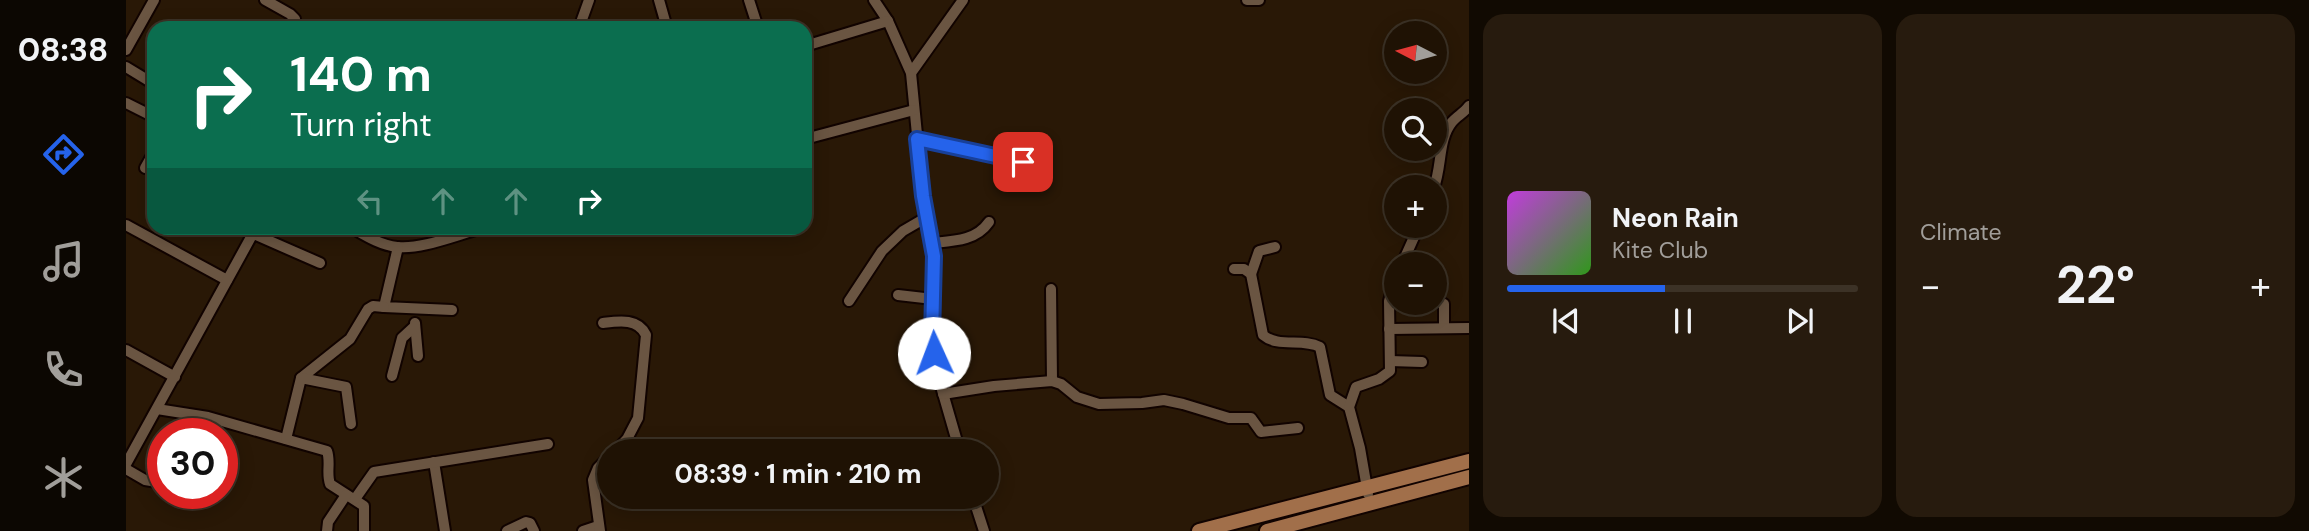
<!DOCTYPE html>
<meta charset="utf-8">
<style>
:root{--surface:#1f1204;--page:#271b0e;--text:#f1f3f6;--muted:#a19e9a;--line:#3c3226;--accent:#2563eb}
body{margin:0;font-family:"DM Sans",sans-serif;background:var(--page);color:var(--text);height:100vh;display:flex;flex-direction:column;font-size:26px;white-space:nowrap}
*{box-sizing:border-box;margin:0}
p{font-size:23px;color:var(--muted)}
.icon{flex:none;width:38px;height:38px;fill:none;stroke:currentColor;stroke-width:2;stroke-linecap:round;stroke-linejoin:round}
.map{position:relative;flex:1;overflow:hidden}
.details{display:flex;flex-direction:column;gap:14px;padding:14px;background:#110a02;width:840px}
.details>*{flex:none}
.banner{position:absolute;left:21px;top:21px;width:665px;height:214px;border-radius:21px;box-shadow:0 4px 18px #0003,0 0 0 2px var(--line);background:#0b6e4f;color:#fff;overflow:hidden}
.needle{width:46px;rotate:276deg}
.tools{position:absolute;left:1258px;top:21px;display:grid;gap:14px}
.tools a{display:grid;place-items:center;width:63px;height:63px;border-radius:50%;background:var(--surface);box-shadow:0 4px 18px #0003,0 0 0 2px var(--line);font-size:35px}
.speed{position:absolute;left:21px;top:418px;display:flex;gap:14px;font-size:35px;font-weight:700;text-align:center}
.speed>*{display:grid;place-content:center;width:91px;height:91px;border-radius:50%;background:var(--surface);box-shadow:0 4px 18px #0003,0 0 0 2px var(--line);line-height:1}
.speed .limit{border:10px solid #d22;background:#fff;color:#111}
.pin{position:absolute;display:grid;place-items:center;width:60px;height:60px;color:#fff;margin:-30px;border-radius:14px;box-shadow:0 4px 10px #0006}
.me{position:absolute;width:77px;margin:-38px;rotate:358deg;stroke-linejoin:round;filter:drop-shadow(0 0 5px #0008)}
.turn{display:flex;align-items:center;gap:24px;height:147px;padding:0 28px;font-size:32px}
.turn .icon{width:91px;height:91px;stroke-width:2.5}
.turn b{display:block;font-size:49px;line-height:60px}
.lanes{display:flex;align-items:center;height:66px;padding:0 28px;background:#0003;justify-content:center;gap:35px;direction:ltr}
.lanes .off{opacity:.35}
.big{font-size:52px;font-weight:700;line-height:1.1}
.details .widget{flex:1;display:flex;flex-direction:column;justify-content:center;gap:10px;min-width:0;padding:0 24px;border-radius:21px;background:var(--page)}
.song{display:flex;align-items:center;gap:21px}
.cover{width:84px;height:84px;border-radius:10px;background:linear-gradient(135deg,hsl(290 70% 55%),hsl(110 70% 35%))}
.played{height:7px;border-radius:4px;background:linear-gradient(90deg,var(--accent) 45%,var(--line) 45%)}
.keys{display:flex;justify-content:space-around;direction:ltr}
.heat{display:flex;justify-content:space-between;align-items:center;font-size:38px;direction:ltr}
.details .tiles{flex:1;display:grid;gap:14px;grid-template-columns:repeat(2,1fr)}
.trip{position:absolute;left:471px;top:439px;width:402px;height:70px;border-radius:35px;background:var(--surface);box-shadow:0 4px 18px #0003,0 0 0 2px var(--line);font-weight:700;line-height:70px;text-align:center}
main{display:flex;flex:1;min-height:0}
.tabs{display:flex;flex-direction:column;width:126px;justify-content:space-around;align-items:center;background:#0c0702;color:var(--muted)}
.tabs .icon{width:49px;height:49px}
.tabs .selected{color:var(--accent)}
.tabs b{font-size:32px;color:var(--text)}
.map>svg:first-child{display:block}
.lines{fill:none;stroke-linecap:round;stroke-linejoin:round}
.minor-casing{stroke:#110300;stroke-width:14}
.major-casing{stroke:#110300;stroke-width:18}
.minor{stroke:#6a5542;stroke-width:10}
.major{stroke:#a16f4a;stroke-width:14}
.route-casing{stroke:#184099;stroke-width:18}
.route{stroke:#2563eb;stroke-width:12}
</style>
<main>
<nav class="tabs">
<b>08:38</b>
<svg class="icon selected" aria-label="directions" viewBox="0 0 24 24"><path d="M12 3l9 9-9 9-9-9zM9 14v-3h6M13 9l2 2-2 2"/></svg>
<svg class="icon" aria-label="music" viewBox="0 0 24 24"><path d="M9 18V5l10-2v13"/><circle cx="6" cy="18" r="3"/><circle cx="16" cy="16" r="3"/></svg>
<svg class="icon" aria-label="phone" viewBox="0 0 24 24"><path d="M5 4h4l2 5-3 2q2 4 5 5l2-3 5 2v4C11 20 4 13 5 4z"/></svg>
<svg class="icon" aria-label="climate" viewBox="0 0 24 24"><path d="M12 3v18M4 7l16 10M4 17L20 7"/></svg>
</nav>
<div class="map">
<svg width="1343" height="531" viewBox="0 0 1343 531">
<rect width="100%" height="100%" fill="#291806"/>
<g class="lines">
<defs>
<g id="minor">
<path d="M139,0L164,14L169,19L167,28"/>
<path d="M533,0L541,28"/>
<path d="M623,0L632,28"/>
<path d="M748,0L762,21L785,73L797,196L808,256L806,337L810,369L834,452"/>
<path d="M1121,0H1133"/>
<path d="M453,28L463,0"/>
<path d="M679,46L762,21"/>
<path d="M0,50L28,0"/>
<path d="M0,67L28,84"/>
<path d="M785,73L837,0"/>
<path d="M0,103L28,117"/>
<path d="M679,139L788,110"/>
<path d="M791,139L897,162"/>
<path d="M19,168L28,152"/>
<path d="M1308,187C1316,167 1312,139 1326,122C1331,116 1338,113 1343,106"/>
<path d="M0,225L101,280"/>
<path d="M114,228L194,263"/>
<path d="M226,228C240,236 254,245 271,247C295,250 333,234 357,228"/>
<path d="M806,243C827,241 850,241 863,222"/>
<path d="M272,247L258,307L326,310"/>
<path d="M1276,264L1293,226"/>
<path d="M1108,269H1118L1125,274L1137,335C1152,348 1176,338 1194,347L1204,395L1223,407"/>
<path d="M1125,274L1133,251L1149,247"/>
<path d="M925,289L926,381"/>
<path d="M772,295L807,299"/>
<path d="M723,301L756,251L777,231L801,217"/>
<path d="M1318,304V328"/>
<path d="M289,323L292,356"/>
<path d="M477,323C493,321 512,318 520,335L512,418L501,439L489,452"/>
<path d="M1263,329L1343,328"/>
<path d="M0,350L49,377"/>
<path d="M1264,361L1296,362"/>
<path d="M266,376L276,338L289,326"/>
<path d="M175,378L224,339L242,309L247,306L258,307"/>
<path d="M817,394L868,386L926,381L935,384L951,397L973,404L1016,403L1038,400L1057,404L1103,418H1125L1135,432L1172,428"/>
<path d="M31,409L82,417L201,451C205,462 200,473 204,484L238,506V531"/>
<path d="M160,439L175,378L220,387L225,424"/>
<path d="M308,462L319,531"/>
<path d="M0,464L130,228"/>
<path d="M0,469L19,480L37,483"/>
<path d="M1242,494L1234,448L1223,407L1230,387L1253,379L1264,371L1263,301L1270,276"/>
<path d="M847,497L858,531"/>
<path d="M229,499L248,472L422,444"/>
<path d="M201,531L202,522L220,495"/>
<path d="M381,531L400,522L404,523L408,531"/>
<path d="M457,531L472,526"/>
<path d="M474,531L467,480L472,468L483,457"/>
</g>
<g id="major">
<path d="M1073,531L1343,461"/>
<path d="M1141,531L1343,477"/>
</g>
</defs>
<use href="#minor" class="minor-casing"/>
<use href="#major" class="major-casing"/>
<use href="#minor" class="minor"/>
<use href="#major" class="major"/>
</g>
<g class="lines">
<defs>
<path id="route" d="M808,353L806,337L808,256L797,196L791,139L897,162"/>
</defs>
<use href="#route" class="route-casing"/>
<use href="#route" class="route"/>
</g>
</svg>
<div class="tools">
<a><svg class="needle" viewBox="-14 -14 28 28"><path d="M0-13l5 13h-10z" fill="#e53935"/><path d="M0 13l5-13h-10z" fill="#a19e9a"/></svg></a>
<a><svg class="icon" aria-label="search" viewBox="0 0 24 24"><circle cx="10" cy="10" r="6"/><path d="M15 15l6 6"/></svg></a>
<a>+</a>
<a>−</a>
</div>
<div class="speed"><div class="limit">30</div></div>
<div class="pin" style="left:897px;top:162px;background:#d93025"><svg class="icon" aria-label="arrive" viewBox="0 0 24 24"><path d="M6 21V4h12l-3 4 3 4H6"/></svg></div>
<svg class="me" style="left:808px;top:353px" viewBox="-20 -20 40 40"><circle r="19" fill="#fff"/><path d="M0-13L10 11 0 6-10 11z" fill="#2563eb"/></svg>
<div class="trip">08:39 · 1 min · 210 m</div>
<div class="banner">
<div class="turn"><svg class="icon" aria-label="right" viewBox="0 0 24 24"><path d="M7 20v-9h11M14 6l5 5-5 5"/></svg><div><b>140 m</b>Turn right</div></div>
<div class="lanes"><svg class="icon off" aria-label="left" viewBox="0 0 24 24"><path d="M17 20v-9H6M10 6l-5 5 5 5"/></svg><svg class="icon off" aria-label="ahead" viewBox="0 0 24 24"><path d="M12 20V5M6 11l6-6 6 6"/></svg><svg class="icon off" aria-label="ahead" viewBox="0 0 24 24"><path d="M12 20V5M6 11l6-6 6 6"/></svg><svg class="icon" aria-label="right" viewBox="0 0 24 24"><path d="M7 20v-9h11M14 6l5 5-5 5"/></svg></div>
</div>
</div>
<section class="details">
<div class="tiles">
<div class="widget">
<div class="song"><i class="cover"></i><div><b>Neon Rain</b><p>Kite Club</p></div></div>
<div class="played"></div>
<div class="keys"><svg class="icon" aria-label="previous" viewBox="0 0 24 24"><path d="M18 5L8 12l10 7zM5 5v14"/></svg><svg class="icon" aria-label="pause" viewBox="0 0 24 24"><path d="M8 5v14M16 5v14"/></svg><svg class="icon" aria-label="next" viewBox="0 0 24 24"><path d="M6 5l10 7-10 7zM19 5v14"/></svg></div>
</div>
<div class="widget"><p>Climate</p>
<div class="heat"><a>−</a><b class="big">22°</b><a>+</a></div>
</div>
</div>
</section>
</main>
